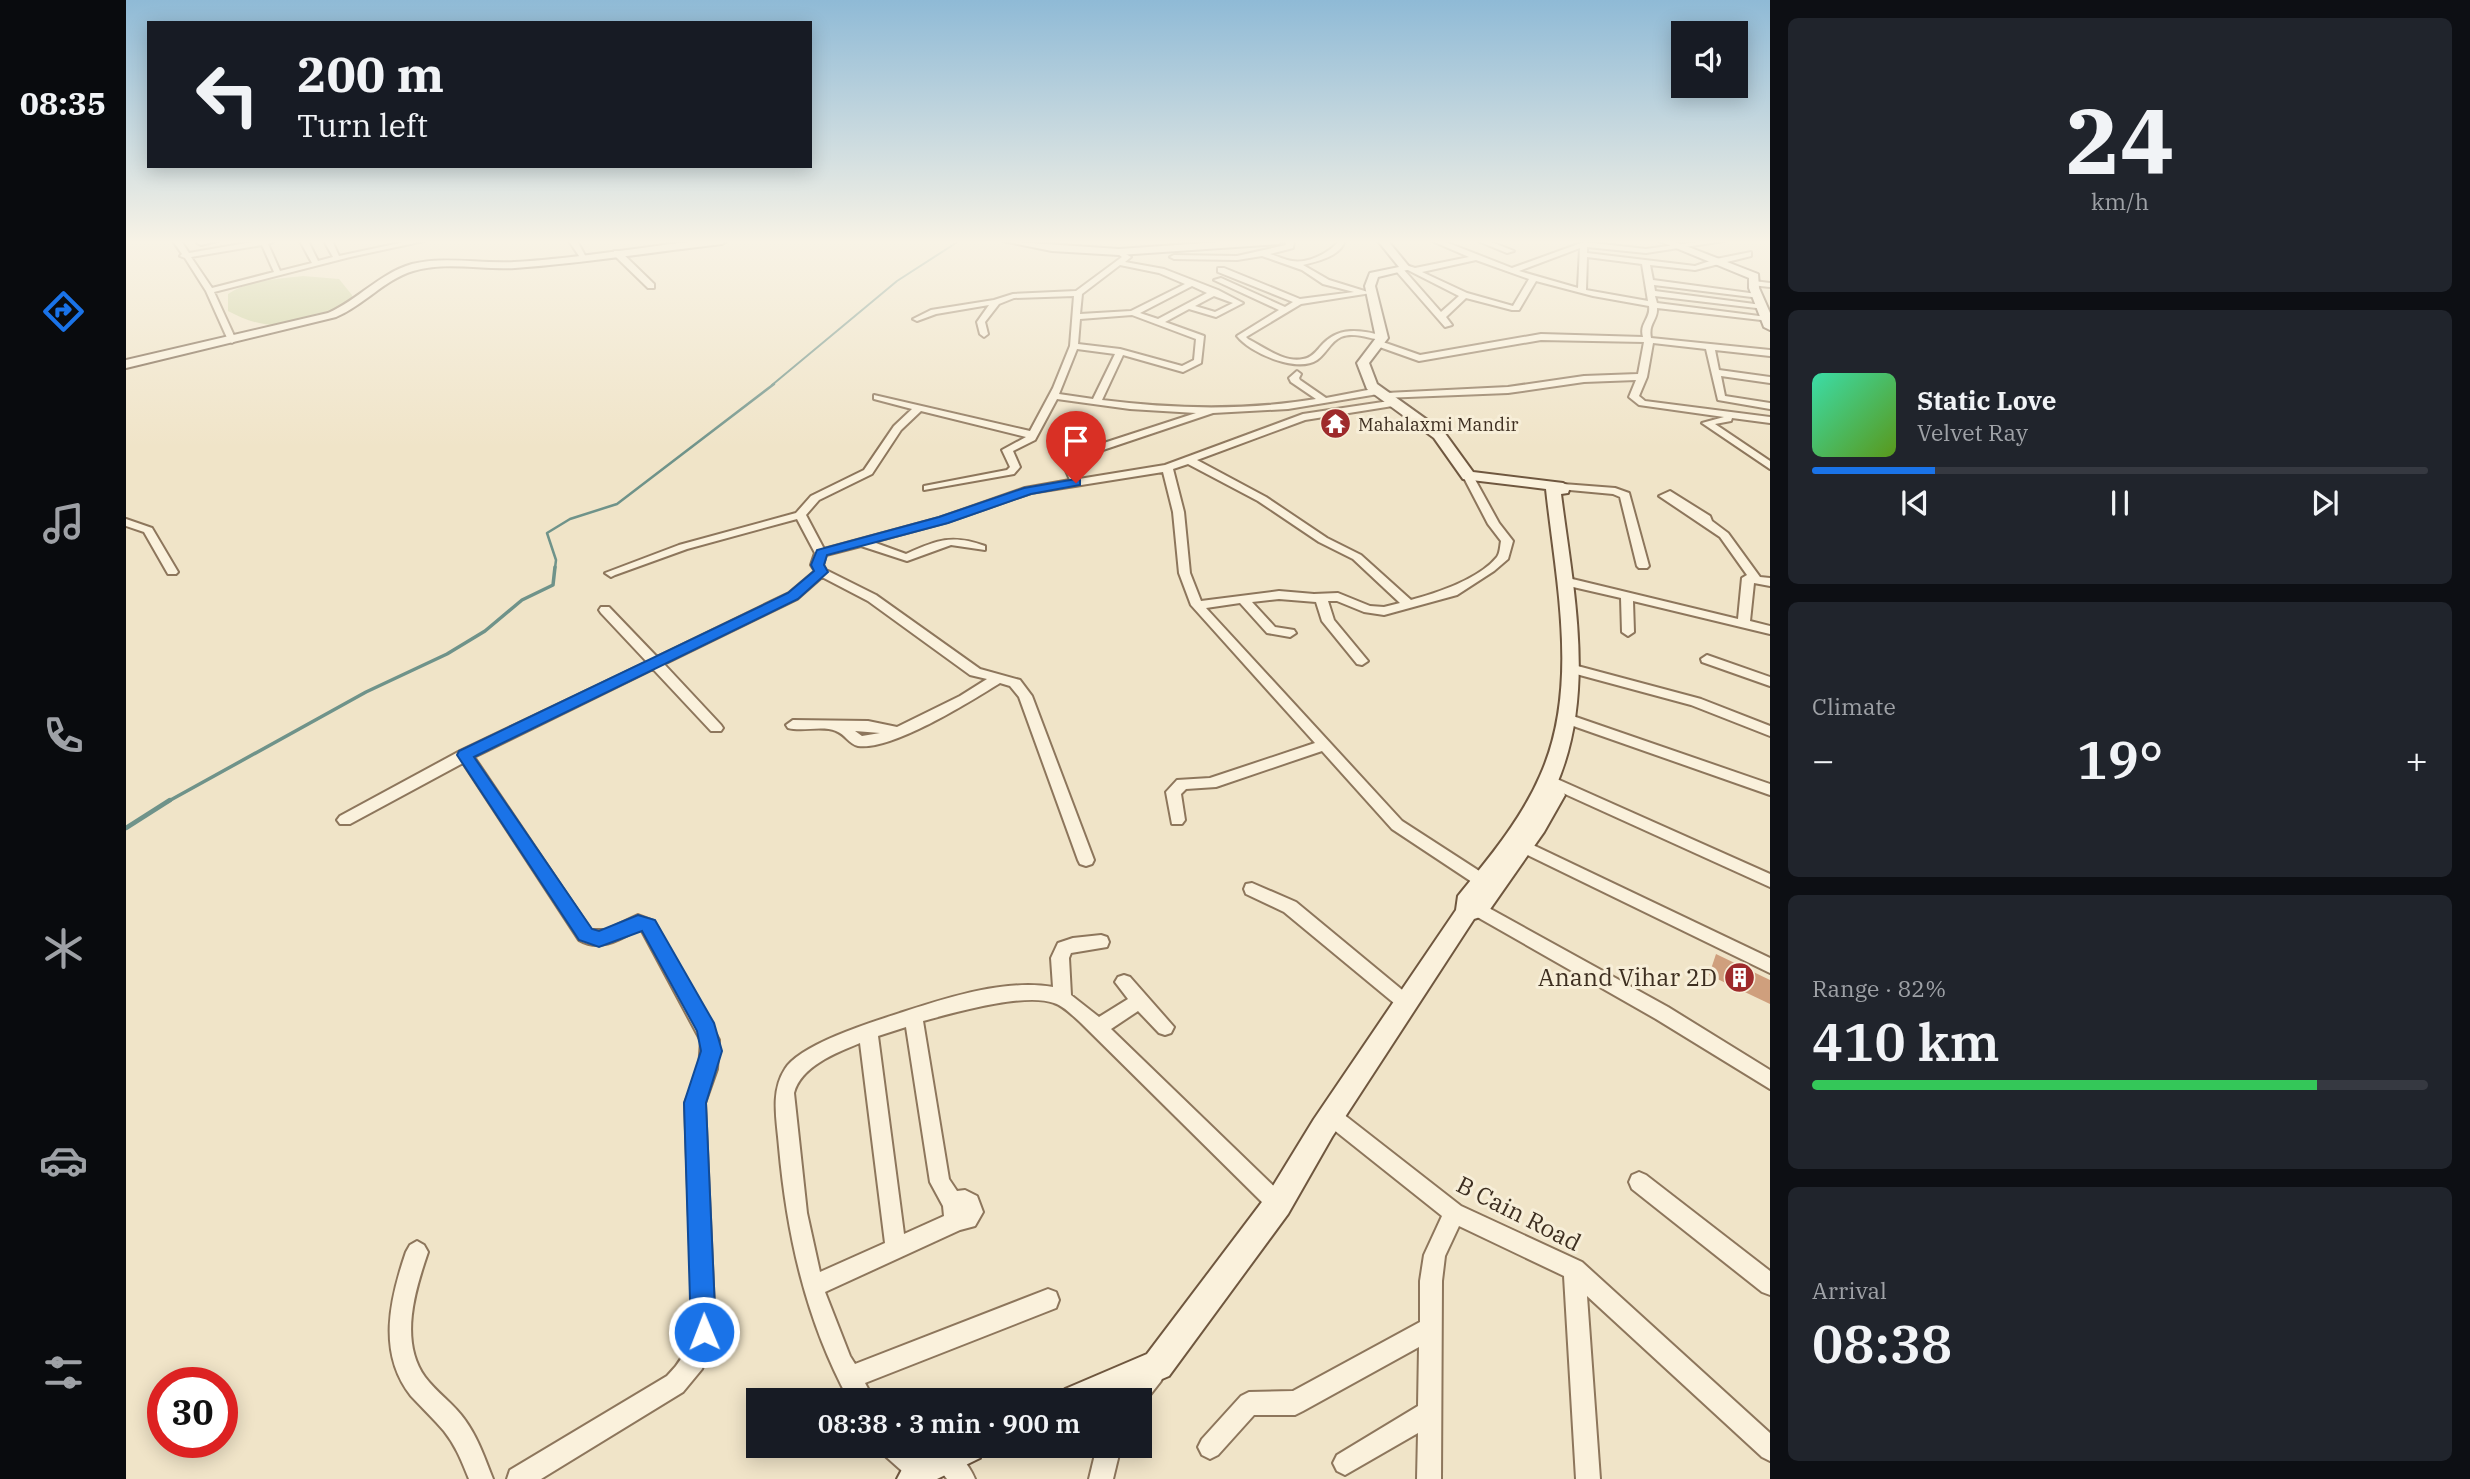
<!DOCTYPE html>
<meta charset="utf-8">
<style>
:root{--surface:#171b24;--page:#20242c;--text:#f1f3f6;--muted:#9ea1a6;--line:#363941;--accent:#1a73e8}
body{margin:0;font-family:"IBM Plex Serif",serif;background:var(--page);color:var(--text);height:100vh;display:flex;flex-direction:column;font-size:26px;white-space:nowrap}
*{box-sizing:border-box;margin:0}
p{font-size:23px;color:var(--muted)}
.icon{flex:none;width:38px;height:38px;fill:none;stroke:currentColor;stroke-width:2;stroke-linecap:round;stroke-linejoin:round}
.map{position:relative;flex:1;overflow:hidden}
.side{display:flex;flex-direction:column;gap:18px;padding:18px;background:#0d0f14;width:700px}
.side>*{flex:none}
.hud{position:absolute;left:21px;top:21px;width:665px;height:147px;border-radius:0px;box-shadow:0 4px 18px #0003;background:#171b24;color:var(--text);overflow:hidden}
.controls{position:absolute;left:1545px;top:21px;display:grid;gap:14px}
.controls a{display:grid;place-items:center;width:77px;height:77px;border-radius:0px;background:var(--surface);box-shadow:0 4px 18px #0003;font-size:35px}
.speed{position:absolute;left:21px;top:1367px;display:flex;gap:14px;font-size:35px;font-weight:700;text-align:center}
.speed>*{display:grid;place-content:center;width:91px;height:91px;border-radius:50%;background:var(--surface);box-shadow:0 4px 18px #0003;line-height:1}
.speed .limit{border:10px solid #d22;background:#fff;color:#111}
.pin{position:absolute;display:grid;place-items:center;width:60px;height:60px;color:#fff;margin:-72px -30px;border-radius:50% 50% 50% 0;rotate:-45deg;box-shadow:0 0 7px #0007}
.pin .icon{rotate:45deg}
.me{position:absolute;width:77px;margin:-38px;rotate:359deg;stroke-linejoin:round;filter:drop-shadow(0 0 5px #0008)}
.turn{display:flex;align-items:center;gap:24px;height:147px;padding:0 35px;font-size:32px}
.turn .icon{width:91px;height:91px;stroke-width:2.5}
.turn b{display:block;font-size:49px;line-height:60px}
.big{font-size:52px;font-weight:600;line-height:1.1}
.side .tile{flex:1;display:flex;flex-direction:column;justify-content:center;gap:10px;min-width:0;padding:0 24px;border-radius:10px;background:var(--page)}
.side .dial{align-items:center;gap:0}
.dial b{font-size:91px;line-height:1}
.song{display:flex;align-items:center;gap:21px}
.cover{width:84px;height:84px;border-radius:10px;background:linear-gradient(135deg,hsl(160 70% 55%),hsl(90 70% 35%))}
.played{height:7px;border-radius:4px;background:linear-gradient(90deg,var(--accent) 20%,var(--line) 20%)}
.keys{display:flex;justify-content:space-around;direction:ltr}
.heat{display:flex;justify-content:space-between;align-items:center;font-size:38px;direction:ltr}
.charge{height:10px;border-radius:5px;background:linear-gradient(90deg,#34c759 82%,var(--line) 0)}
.trip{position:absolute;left:620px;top:1388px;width:406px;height:70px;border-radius:0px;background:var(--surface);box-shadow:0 4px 18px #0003;font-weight:600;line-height:70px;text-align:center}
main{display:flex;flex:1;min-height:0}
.tabs{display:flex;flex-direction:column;width:126px;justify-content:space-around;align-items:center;background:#090b0e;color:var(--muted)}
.tabs .icon{width:49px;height:49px}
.tabs .on{color:var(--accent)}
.tabs b{font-size:32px;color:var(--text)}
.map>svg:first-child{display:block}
.green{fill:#c9cf9b}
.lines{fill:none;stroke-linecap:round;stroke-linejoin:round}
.stream-far3{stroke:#6f938a;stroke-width:2}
.stream-far2{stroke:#6f938a;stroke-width:2.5}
.stream-far1{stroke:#6f938a;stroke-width:3.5}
.stream{stroke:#6f938a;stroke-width:4.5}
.building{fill:#cf9f7d}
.street-casing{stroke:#8d765c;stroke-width:4}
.secondary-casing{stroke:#6f573f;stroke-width:4}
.street{fill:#faf1dc;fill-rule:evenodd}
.secondary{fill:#faf1dc;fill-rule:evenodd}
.route{fill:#1a73e8;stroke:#114b97;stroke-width:2}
.labels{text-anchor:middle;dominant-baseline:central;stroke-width:6;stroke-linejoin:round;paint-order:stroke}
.far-poi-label{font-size:18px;fill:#3d2e20;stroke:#f7eed8;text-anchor:start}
.near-poi-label{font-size:24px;fill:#3d2e20;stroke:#f7eed8;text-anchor:end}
.near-street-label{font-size:24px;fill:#3d2e20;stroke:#f7eed8}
</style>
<main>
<nav class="tabs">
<b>08:35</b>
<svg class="icon on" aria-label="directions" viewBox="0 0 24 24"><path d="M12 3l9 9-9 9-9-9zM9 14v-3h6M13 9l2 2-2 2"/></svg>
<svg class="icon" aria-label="music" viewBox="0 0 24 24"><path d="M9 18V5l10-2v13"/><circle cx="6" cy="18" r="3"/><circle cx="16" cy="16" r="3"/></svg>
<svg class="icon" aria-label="phone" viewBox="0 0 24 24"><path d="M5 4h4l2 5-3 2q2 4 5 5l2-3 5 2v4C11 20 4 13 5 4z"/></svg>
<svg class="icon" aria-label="climate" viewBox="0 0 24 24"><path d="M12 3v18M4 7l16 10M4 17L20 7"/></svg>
<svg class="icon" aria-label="car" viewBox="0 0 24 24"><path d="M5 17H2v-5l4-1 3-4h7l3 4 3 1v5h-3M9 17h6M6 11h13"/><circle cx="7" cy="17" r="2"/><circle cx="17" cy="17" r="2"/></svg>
<svg class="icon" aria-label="filters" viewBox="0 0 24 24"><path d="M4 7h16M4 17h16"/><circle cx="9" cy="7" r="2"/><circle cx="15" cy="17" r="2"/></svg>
</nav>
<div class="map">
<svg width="1644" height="1479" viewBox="0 0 1644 1479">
<rect width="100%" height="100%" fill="#f0e4c8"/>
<path class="green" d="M177,276L213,279L226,295V300L201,312L189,314L188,318L162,321L160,324C140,328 119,320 102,311V294C122,280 152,279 177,276Z"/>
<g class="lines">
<path class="stream-far3" d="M646,385L771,281L833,241"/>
<path class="stream-far2" d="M429,568L430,560L421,533L444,519L491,504L648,384"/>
<path class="stream-far1" d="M41,802L240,692L321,654L359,631L396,600L427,585L429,567"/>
<path class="stream" d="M0,828L44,800"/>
</g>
<path class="building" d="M1590,954L1644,980V1004L1583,975Z"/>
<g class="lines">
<defs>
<g id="street">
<path d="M47,241H55L63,253L132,241H149L142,244L154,271L186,263L174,241H182L192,261L207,257L198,241H206L213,256L283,241H298L224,257L88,292L110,340L106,343L102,340L80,291L59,258L54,256L56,254ZM136,245L148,272L86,288L65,257Z"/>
<path d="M74,241H91L75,245L71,243Z"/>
<path d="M443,241H451L461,259H455Z"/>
<path d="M1160,241H1168L1167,248L1144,254C1151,256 1159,260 1166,261C1182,264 1203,253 1213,241H1219C1213,257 1192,261 1177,265L1203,280L1245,293L1175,304L1120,337L1122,339C1138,347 1158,363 1177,359C1185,358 1190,352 1194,347C1212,325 1235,330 1259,336V340C1245,340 1229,331 1215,337C1204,342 1200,354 1191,360C1171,373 1124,353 1111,336L1153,310L1088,280L1095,278L1159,307L1167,302L1092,272V268H1098L1174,299L1228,292L1197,284L1176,270L1136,256L1111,260L1048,259L1044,257L1048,255L1111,256L1160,245Z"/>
<path d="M1306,241H1317L1386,268L1458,242L1520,249L1578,241H1598L1520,253L1461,247V253L1569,266L1590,259L1625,252V256L1569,270L1524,265L1527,280L1631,294H1634V298L1528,285L1529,291L1636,305H1639V309L1529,296L1531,303L1641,317H1644V321L1531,308C1532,320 1522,323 1525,338L1644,350V356L1589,350L1593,370L1644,377V383L1595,376L1599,396L1644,403V409L1592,400L1580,349L1527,343L1521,377L1513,396L1519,401L1644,417V423L1606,418L1605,421L1589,424L1644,461V469L1576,423L1598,417L1513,405L1503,397L1510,380L1458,382L1382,393L1257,398L1255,396L1260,393L1382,387L1458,376L1512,374L1518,342L1415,340L1293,361L1248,345V341L1251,340L1294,355L1415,334L1517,337C1513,323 1525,319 1523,306L1467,296L1410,281L1393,310H1386L1340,298L1320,317L1326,325L1319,327L1271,272L1278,270L1315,312L1333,296L1276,267L1280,265L1289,268L1343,257ZM1454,248L1452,288L1393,271ZM1461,257L1516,264L1522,301L1460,290ZM1350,260L1403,279L1387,306L1341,293L1296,272Z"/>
<path d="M1352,241H1363L1388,251L1381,253Z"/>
<path d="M993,250L1005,257L999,262L1038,269L1092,290L1117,303L1090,317L1063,309L1039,322L1078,336L1075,363L1057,372L997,355L976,400C1047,409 1118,411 1190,399L1165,382L1163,378L1171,371L1175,374L1173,378L1174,380L1200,398L1252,388L1257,391L1252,394L1162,409L1087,413L950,459L948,466L953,479L1039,465L1177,414L1270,400L1275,403L1273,405L1179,420L1071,460L1140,497L1201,538L1235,555L1285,600C1311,593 1353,579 1371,557C1374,553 1374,546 1375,541L1362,524L1337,476L1338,474H1346L1373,523L1387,541L1382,559L1368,571L1331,595L1258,615L1238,612L1211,601H1202L1208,620L1242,661L1236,665L1231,664L1196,621L1190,602L1153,599L1126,602L1149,627L1168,630L1170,633L1164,637L1141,633L1114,603L1080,608L1276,821L1361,876L1363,880L1361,884L1355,886L1349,884L1266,829L1196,751L1090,787L1060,789L1055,794L1059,820L1056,824H1046L1040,792L1051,780L1084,778L1189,743L1065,605L1053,573L1047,512L1037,472L905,493L821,522L747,542L780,554C811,540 826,534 859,546V550L825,545L781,561L735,546L700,555L697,565L700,570L750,595L854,669L894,680L906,696L968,860L966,864L960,866L954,864L952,860L893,697L884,686L874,683C845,701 766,751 732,746C723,744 719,734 710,731C696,725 677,732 662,728L660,725L667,720L742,721L771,727L834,696L861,679L844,675L742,601L696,577L671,599L538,664L595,725L597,728L595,731H585L527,669L348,757L465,930H480L512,915L528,921L593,1040L591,1069L579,1103L589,1332L576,1369L557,1392L415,1479H381L384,1470L541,1376C554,1363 562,1350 567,1332L559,1103L573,1069L575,1041L516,931L513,929C493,940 474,952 453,940L337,763L224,824H214L211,820L214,816L334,751L521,662L475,613L473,610L475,607H483L531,657L663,593L689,571L685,565L689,553L671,519L561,549L489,575L485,577L479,573L553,545L670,513L685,496L738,470L768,426L786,409L748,399V395L904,431L927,388L944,346L948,296L888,298L873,304L859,322L862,334L858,337L854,334L851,322L863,305L810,314L791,321L787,319L805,310L868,300L887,294L950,291L996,257L989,252ZM994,265L1033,273L1059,284L1005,311L954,314L956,294ZM1066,286L1081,293L1032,319L1014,313ZM1088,296L1107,303L1089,312L1069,306ZM1006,315L1070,339L1068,360L1056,366L994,349L952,344L954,319ZM951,349L989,354L967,399L933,394ZM931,399L1004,409L1070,413L941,455L938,466L944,480L899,488L813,518L698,549L680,515L693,500L746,474L775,430L795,411L900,437L876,450L884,467L881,470L798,486V490L888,474L894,467L887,451L909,440ZM1062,464L1132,501L1193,542L1227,559L1274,603L1258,607L1244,606L1212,593L1188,594L1153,591L1075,601L1064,573L1058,512L1047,469ZM729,731L754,733L736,736Z"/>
<path d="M488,251H494L528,284V288H522L488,255Z"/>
<path d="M1628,281L1644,283V287L1625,285L1624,283Z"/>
<path d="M1437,484L1489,488L1503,493L1523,566L1521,568H1513L1511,566L1494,497L1487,494L1433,489V485Z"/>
<path d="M1544,491L1584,516L1586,521L1602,533L1634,577L1644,578V586L1628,583L1624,621L1644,626V634L1507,601L1508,632L1502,636L1496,632L1495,598L1434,584V578L1438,577L1612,619L1616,578L1621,575L1594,537L1533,496Z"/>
<path d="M0,519L26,528L52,572L50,574H42L18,532L0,526Z"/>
<path d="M1581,655L1644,677V686L1576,662L1575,659Z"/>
<path d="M1444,664L1575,699L1644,726V736L1565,705L1439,671L1437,668Z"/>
<path d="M1441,714L1644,784V795L1436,722L1434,719Z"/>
<path d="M1422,775L1644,874V887L1417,784L1415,780L1417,776Z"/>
<path d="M1390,837L1644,958V973L1385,847L1382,843L1385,839Z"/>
<path d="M1126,883L1170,902L1286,998L1289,1003L1286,1008L1280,1011L1274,1008L1158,912L1120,894L1118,889L1120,884Z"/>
<path d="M1352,902L1542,1007L1644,1070V1089L1530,1019L1346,914L1344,909L1346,904Z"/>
<path d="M975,935L981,937L983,942L981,947L945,953L943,958L945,995L973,1017L1002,999L989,982L992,977L998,975L1004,977L1048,1027L1045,1033L1039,1035L1033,1033L1012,1011L985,1029L1159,1197L1162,1204L1159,1211L1152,1214L1145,1211L955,1023C947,1016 938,1006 928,1003C899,992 827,1013 797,1021L823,1179L831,1191L839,1190L851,1196L857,1212L849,1226L834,1230L699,1292L724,1356L729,1364L922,1289L930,1292L933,1300L930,1308L739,1383L748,1400H723C680,1321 661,1236 653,1147C651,1121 644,1092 659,1069C674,1044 749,1021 777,1012C823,997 879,979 927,987L925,958L932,943L947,938ZM780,1027L804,1182L817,1206L818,1216L778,1234L752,1036ZM734,1043L759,1243L694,1272L681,1213L668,1093C675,1066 710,1053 734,1043Z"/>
<path d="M1205,1107L1212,1110L1335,1206L1456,1262L1644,1433V1461L1636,1457L1461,1296L1474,1479H1450L1438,1276L1333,1226L1319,1256L1316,1281L1315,1479H1291L1292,1433L1219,1475L1211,1471L1207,1463L1211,1455L1292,1406L1293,1347L1177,1411L1169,1415H1128L1092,1455L1084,1459L1076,1455L1072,1447L1076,1439L1115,1396L1123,1392L1167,1391L1294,1322V1281L1298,1255L1316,1216L1198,1122L1195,1116L1198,1110Z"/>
<path d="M1513,1172L1520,1175L1644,1271V1295L1636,1292L1506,1189L1503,1182L1506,1175Z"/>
<path d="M291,1241L298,1245L302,1252C289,1290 273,1341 299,1377C311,1393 328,1404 339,1420C352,1438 359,1459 367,1479H343C336,1462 330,1446 318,1431C308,1419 296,1408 285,1396C251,1353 264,1299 280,1252L284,1245Z"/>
<path d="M1027,1362L1035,1365L1038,1373L1035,1381L1013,1409V1400H996L1019,1365Z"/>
<path d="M753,1446H783L803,1461L806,1470L803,1479H785L757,1454Z"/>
<path d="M814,1446C830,1446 843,1465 849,1479H821L809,1464L805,1456L809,1448Z"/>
<path d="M971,1446H995L987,1479H963Z"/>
</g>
<g id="secondary">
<path d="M570,241H601L596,244C527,252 458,263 389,268C355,270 320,261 287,271C258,280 238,305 210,317L0,368V360L202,313C232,300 254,273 286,264C319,256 354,264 388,262C448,259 509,248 570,241Z"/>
<path d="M877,241L993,249L1108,241H1157L1152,244L993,255L926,251Z"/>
<path d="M1252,241H1262L1285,269L1252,277L1249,286L1262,338L1243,363L1251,384L1318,432L1347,472L1437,483L1444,487L1442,493L1435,494C1447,590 1471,695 1429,788L1436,790L1439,795L1418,832L1360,915L1348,919L1206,1137L1162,1214L1043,1376L987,1400H934L939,1389L1021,1354L1142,1194L1188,1119L1330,910L1332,896C1362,859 1395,820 1414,776C1454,688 1430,582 1420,489L1337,479L1308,438L1241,389L1231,363L1250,338L1239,286L1244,273L1273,267Z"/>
<path d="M1533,241H1547L1632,274L1633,288L1644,313V330L1638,327L1623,288V278Z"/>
<path d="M808,1446H858L854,1458L811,1479H771L782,1458Z"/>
</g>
</defs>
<use href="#street" class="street-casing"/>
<use href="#secondary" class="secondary-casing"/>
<use href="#street" class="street"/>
<use href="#secondary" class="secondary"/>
</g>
<linearGradient id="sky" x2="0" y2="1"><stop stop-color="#8fbad6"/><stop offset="0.54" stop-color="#f8f3e6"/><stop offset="1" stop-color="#f8f3e6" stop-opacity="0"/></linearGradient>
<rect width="1644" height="448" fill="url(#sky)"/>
<path class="route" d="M950,479L954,480V485L905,494L822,523L701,555L698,565L702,572L672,599L348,757L466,929L473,931L512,915L529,920L588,1023L596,1051L580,1103L590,1332L587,1341L578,1345L569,1341L565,1332L558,1103L575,1051L571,1031L516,931L473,947L453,940L331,755L333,751L662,593L688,571L685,565L691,550L813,517L898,488Z"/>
<defs>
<symbol id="temple-disc" viewBox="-11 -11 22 22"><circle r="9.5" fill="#9e2a2b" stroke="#f7eed8"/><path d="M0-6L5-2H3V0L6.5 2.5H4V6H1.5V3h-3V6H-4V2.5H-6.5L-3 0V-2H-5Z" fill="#fff"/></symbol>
<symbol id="building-disc" viewBox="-11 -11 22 22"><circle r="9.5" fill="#9e2a2b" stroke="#f7eed8"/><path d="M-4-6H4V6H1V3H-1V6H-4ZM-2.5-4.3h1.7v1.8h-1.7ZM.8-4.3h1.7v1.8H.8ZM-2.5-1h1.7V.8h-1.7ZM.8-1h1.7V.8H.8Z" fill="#fff"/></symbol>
</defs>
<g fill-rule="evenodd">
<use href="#temple-disc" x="1192" y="406" width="35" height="35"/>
<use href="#building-disc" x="1596" y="960" width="35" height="35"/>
</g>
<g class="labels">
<g class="far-poi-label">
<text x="1232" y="424">Mahalaxmi Mandir</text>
</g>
<g class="near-poi-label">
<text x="1591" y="977">Anand Vihar 2D</text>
</g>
<g class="near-street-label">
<text transform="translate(1393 1213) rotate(27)">B Cain Road</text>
</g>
</g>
</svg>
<div class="controls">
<a><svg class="icon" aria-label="sound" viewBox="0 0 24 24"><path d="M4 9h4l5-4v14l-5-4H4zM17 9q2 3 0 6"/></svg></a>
</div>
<div class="speed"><div class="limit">30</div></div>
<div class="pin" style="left:950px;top:483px;background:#d93025"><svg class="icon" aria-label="arrive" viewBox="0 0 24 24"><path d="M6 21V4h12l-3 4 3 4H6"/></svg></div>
<svg class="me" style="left:578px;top:1332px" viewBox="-20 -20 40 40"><circle r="17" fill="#1a73e8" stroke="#fff" stroke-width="3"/><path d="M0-11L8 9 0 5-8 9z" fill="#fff"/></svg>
<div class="trip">08:38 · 3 min · 900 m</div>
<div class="hud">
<div class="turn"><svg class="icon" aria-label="left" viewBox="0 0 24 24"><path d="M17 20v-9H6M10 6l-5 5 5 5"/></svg><div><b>200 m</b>Turn left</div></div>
</div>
</div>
<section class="side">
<div class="tile dial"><b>24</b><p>km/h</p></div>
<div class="tile">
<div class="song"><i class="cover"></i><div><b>Static Love</b><p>Velvet Ray</p></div></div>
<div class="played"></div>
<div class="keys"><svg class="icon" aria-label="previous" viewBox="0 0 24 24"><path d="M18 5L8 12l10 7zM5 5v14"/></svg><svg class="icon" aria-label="pause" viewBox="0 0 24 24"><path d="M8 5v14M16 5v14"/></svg><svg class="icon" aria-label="next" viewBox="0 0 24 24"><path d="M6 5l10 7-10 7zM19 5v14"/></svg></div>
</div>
<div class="tile"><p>Climate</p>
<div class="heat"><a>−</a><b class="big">19°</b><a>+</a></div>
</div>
<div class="tile"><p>Range · 82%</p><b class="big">410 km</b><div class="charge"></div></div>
<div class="tile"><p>Arrival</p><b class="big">08:38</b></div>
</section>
</main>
